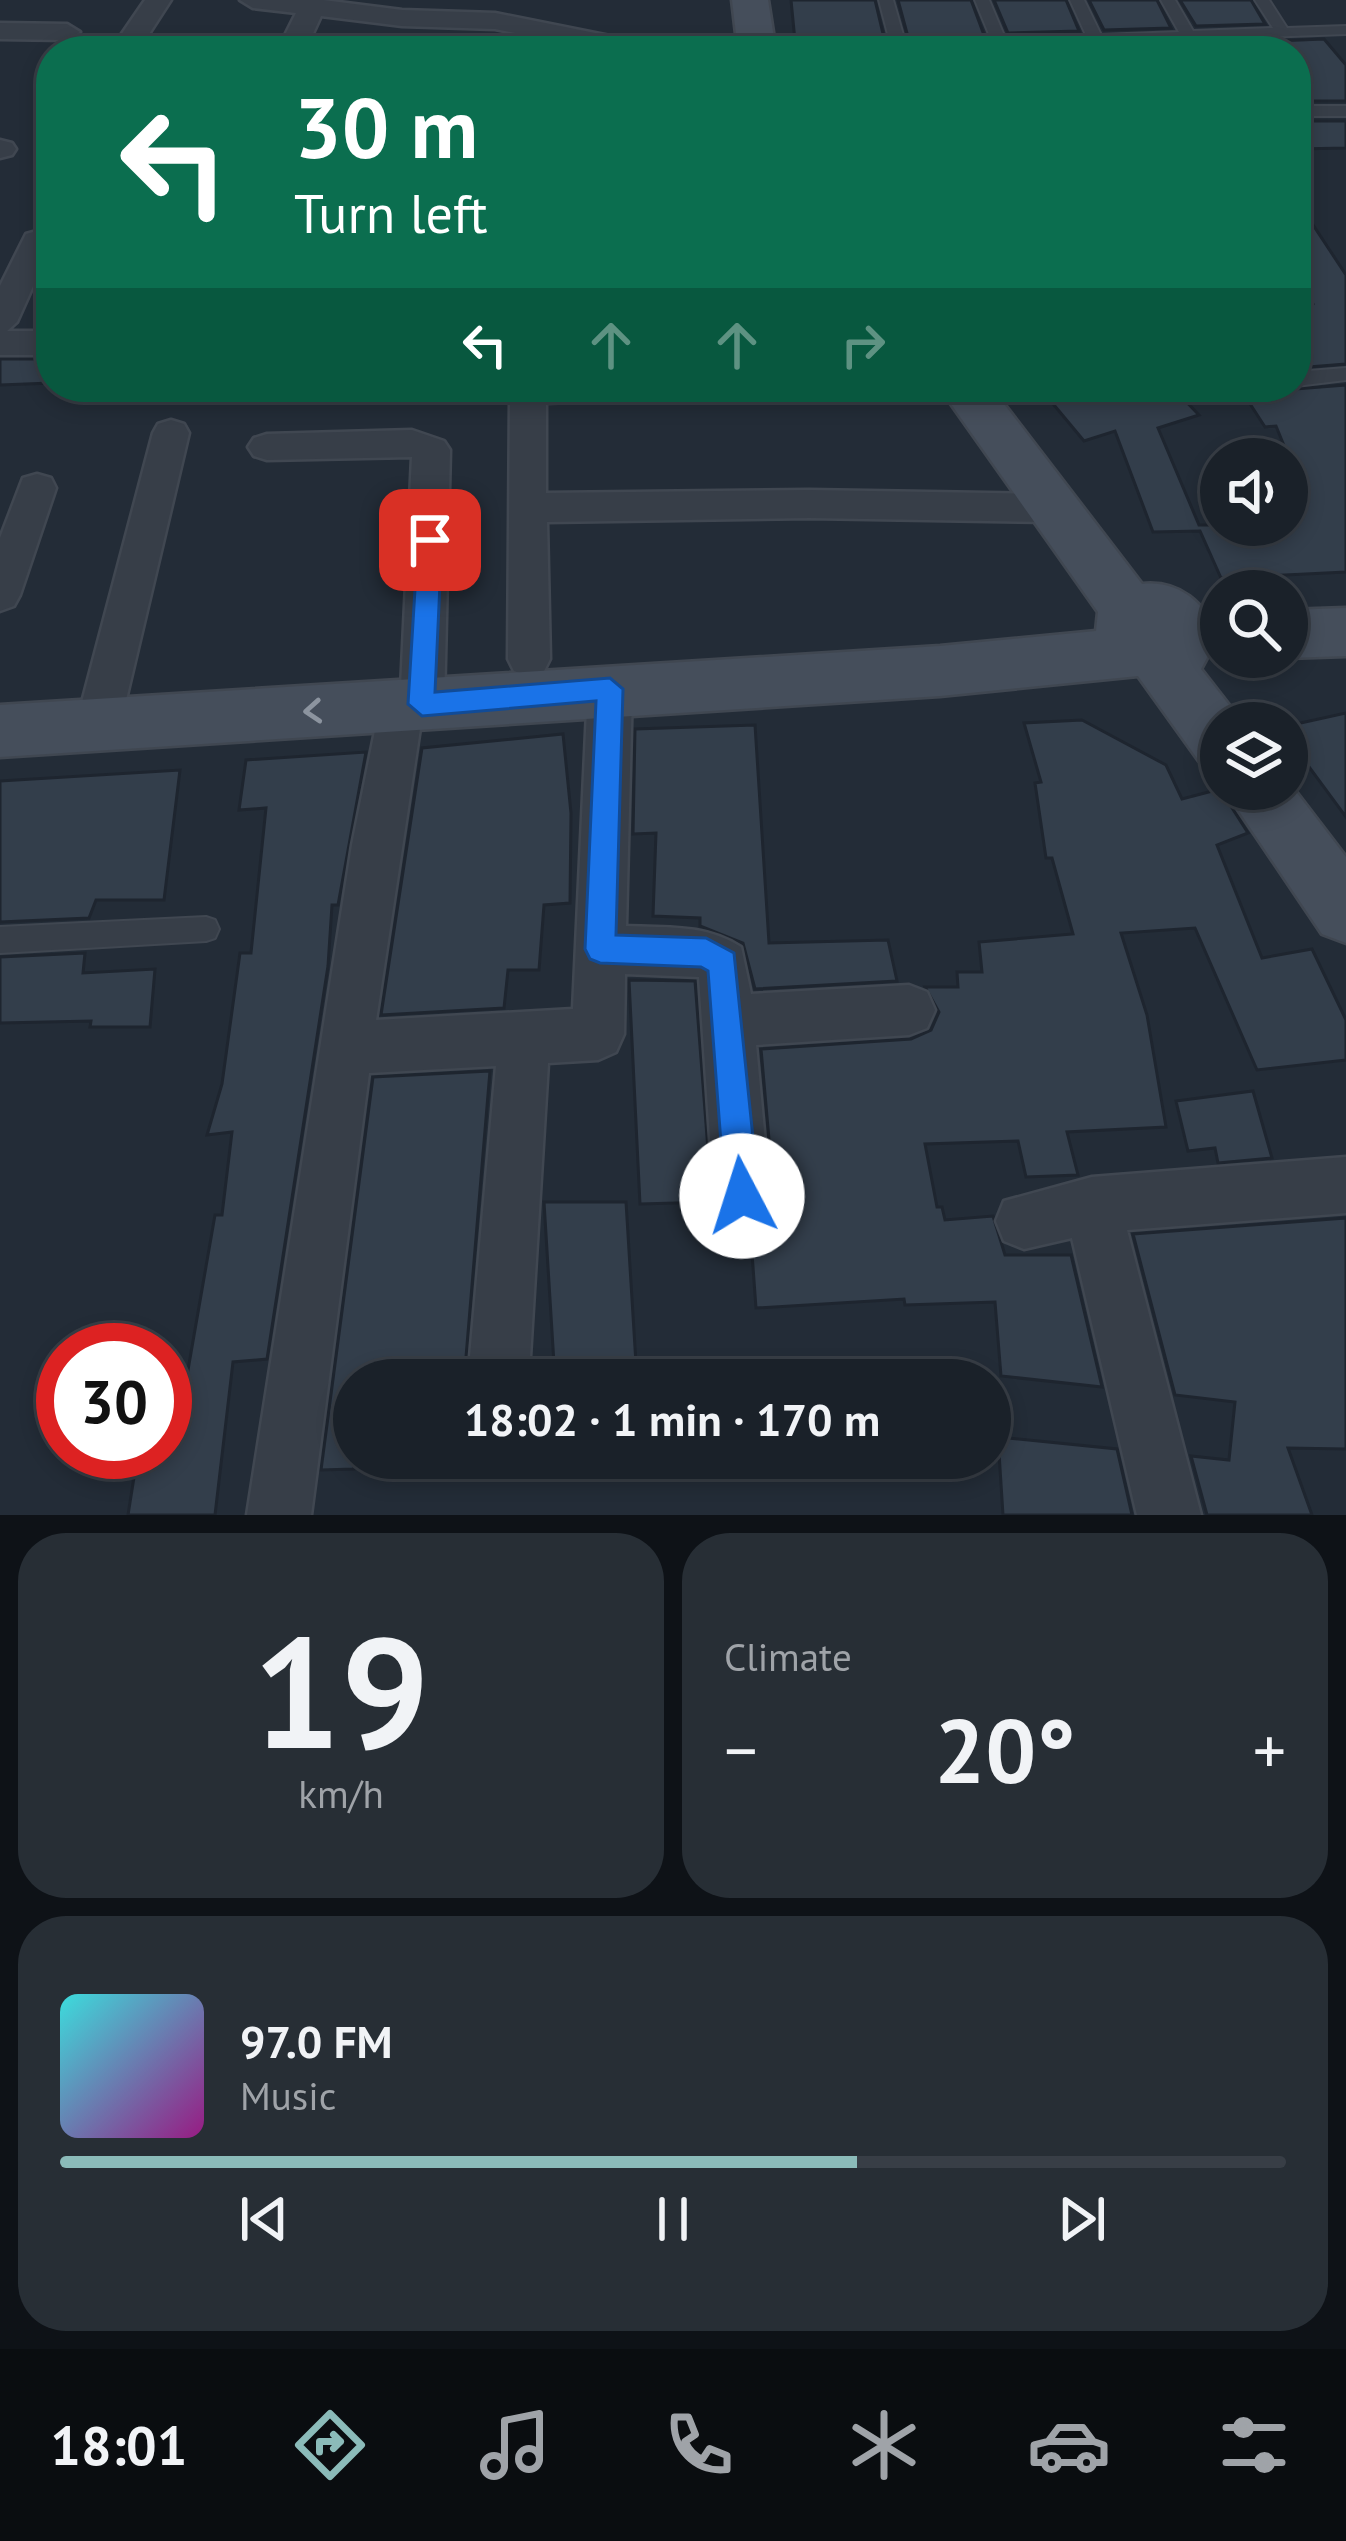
<!DOCTYPE html>
<meta charset="utf-8">
<style>
:root{--surface:#1a2129;--page:#272e35;--text:#f1f3f6;--muted:#9fa3a8;--line:#383e46;--accent:#8bbbb9}
body{margin:0;font-family:"PT Sans",sans-serif;background:var(--page);color:var(--text);height:100vh;display:flex;flex-direction:column;font-size:45px;white-space:nowrap}
*{box-sizing:border-box;margin:0}
p{font-size:39px;color:var(--muted)}
.icon{flex:none;width:66px;height:66px;fill:none;stroke:currentColor;stroke-width:2;stroke-linecap:round;stroke-linejoin:round}
.map{position:relative;height:1515px;overflow:hidden}
.panel{display:flex;flex-direction:column;gap:18px;padding:18px;background:#0e1217;flex:1}
.panel>*{flex:none}
.top-card{position:absolute;left:36px;top:36px;width:1275px;height:366px;border-radius:48px;box-shadow:0 6px 18px #0003,0 0 0 3px var(--line);background:#0b6e4f;color:#fff;overflow:hidden}
.controls{position:absolute;left:1200px;top:438px;display:grid;gap:24px}
.controls a{display:grid;place-items:center;width:108px;height:108px;border-radius:50%;background:var(--surface);box-shadow:0 6px 18px #0003,0 0 0 3px var(--line);font-size:60px}
.speed{position:absolute;left:36px;top:1323px;display:flex;gap:24px;font-size:60px;font-weight:700;text-align:center}
.speed>*{display:grid;place-content:center;width:156px;height:156px;border-radius:50%;background:var(--surface);box-shadow:0 6px 18px #0003,0 0 0 3px var(--line);line-height:1}
.speed .limit{border:18px solid #d22;background:#fff;color:#111}
.pin{position:absolute;display:grid;place-items:center;width:102px;height:102px;color:#fff;margin:-51px;border-radius:24px;box-shadow:0 6px 18px #0006}
.me{position:absolute;width:132px;margin:-66px;rotate:355deg;stroke-linejoin:round;filter:drop-shadow(0 0 9px #0008)}
.turn{display:flex;align-items:center;gap:42px;height:252px;padding:0 60px;font-size:54px}
.turn .icon{width:156px;height:156px;stroke-width:2.5}
.turn b{display:block;font-size:84px;line-height:102px}
.lanes{display:flex;align-items:center;height:114px;padding:0 60px;background:#0003;justify-content:center;gap:60px;direction:ltr}
.lanes .off{opacity:.35}
.big{font-size:90px;font-weight:700;line-height:1.1}
.panel .tile{flex:1;display:flex;flex-direction:column;justify-content:center;gap:18px;min-width:0;padding:0 42px;border-radius:48px;background:var(--page)}
.panel .dial{align-items:center;gap:0}
.dial b{font-size:156px;line-height:1}
.song{display:flex;align-items:center;gap:36px}
.cover{width:144px;height:144px;border-radius:18px;background:linear-gradient(135deg,hsl(180 70% 55%),hsl(310 70% 35%))}
.played{height:12px;border-radius:6px;background:linear-gradient(90deg,var(--accent) 65%,var(--line) 65%)}
.keys{display:flex;justify-content:space-around;direction:ltr}
.heat{display:flex;justify-content:space-between;align-items:center;font-size:66px;direction:ltr}
.panel .tiles{flex:1;display:grid;gap:18px;grid-template-columns:1fr 1fr}
.tile:last-child{grid-column:span 2}
.trip{position:absolute;left:333px;top:1359px;width:678px;height:120px;border-radius:60px;background:var(--surface);box-shadow:0 6px 18px #0003,0 0 0 3px var(--line);font-weight:700;line-height:120px;text-align:center}
.tab-bar{display:flex;height:192px;justify-content:space-around;align-items:center;background:#0a0d10;color:var(--muted)}
.tab-bar .icon{width:84px;height:84px}
.tab-bar .active{color:var(--accent)}
.tab-bar b{font-size:54px;color:var(--text)}
.map>svg:first-child{display:block}
.building{fill:#333e4b;stroke:#1e252f;stroke-width:3}
.lines{fill:none;stroke-linecap:round;stroke-linejoin:round}
.lane-casing{stroke:#404751;stroke-width:4}
.street-casing{stroke:#404751;stroke-width:5}
.secondary-casing{stroke:#404751;stroke-width:5}
.lane{fill:#373e48;fill-rule:evenodd}
.street{fill:#373e48;fill-rule:evenodd}
.secondary{fill:#454e5b;fill-rule:evenodd}
.oneway{stroke:#8c949f}
.route{fill:#1a73e8;stroke:#114b97;stroke-width:3}
</style>
<div class="map">
<svg width="1346" height="1515" viewBox="0 0 1346 1515">
<rect width="100%" height="100%" fill="#232c37"/>
<g class="building">
<path d="M791,0H875L884,38L795,41Z"/>
<path d="M898,0H971L984,35L908,37Z"/>
<path d="M994,0H1066L1079,31L1008,33Z"/>
<path d="M1089,0H1157L1171,28L1104,30Z"/>
<path d="M1180,0H1251L1265,24L1196,26Z"/>
<path d="M1324,39L1346,65V101H1296V51H1157L1154,46Z"/>
<path d="M1296,121H1346V148L1296,149Z"/>
<path d="M1296,199L1346,275V364L1296,368V313L1306,312L1313,304L1306,291L1296,287Z"/>
<path d="M0,359H51V383L0,385Z"/>
<path d="M1346,385V572L1221,578L1200,531L1153,532L1115,431L1084,441L1039,387H1172L1199,415L1158,428L1199,525H1287V453L1276,426L1265,427L1243,393Z"/>
<path d="M1346,713V817L1287,737V726Z"/>
<path d="M1082,720L1166,765L1182,799L1220,789L1248,833L1217,845L1262,958L1312,949L1346,1020V1060L1257,1070L1195,928L1121,933L1147,1015L1166,1127L1067,1132L1078,1175L1026,1177L1018,1141L925,1144L937,1207H942L945,1220L993,1216L1005,1255H1071L1102,1387L1001,1376L995,1302L905,1305L904,1299L756,1308L750,1226L766,1218L774,1196L761,1049L911,1039L931,1030L939,1012L925,987H958L957,972H982L979,942L1073,934L1052,858H1046L1035,783L1041,782L1024,723Z"/>
<path d="M755,725L769,943L888,940L897,981L755,989L743,943L700,926V918L653,916L656,833L633,834L635,729Z"/>
<path d="M563,734L571,813L570,903L544,905L539,970H508L504,1008L381,1015L422,748Z"/>
<path d="M366,752L338,905H332L328,966L267,1359L233,1362L215,1515H128L138,1452H165V1411L181,1410L215,1215H222L232,1132L207,1135L222,1084L240,953H251L266,808L239,810L246,760Z"/>
<path d="M180,770L164,900H96L89,918L0,922V781Z"/>
<path d="M85,953L83,973L155,969L150,1027H90L91,1021L0,1023V957Z"/>
<path d="M629,980L695,981L712,1202L640,1204Z"/>
<path d="M490,1071L466,1357L475,1380H354V1469L321,1470L373,1077Z"/>
<path d="M1253,1091L1272,1158L1218,1163L1215,1148L1188,1151L1176,1101Z"/>
<path d="M544,1202H626L637,1380H555Z"/>
<path d="M1346,1218V1449L1288,1448L1312,1515H1207L1191,1456L1229,1460L1235,1402L1175,1395L1133,1234Z"/>
<path d="M998,1437L1117,1449L1132,1515H1003Z"/>
</g>
<g class="lines">
<defs>
<g id="lane">
<path d="M879,0H893L905,42L991,39L975,0H989L1005,38L1086,35L1070,0H1084L1101,35L1179,32L1161,0H1175L1193,31L1273,28L1255,0H1269L1287,28L1346,26V34L889,51H762L769,47L890,42Z"/>
<rect x="1296" y="106" width="50" height="10"/>
<path d="M1296,291L1302,293L1309,304L1306,308L1296,309Z"/>
<path d="M1346,368V380L1296,386V372Z"/>
<path d="M1183,387H1219C1212,397 1190,397 1183,387Z"/>
<path d="M206,917L215,920L219,929L215,938L206,941L0,953V927Z"/>
</g>
<g id="street">
<path d="M145,0H171L138,51H110Z"/>
<path d="M240,0H323L402,10L495,13L645,43L659,51H604L495,29L402,26L321,16L305,51H277L296,13L253,8Z"/>
<path d="M0,23L67,24L80,32L67,40L0,39Z"/>
<path d="M0,140L12,143L16,149L12,155L0,158Z"/>
<path d="M37,231L48,234L51,246L17,322L7,331H51V355H0V286L26,234Z"/>
<path d="M502,387H664L659,396L646,399L546,403V493L809,490L1052,494L1066,498L1071,508L1066,518L1052,522L809,518L547,522L550,659L544,671L529,676L514,671L508,659L510,397Z"/>
<path d="M171,420L184,424L189,433L120,725L114,738L98,744L82,738L76,725L153,433L158,424Z"/>
<path d="M412,430L444,441L450,450L444,704L437,717L421,722L376,1020L573,1009L588,689L595,676L610,671L625,676L632,689L626,926C668,928 705,924 741,947L751,994L909,985L927,992L935,1010L927,1028L909,1035L756,1045L770,1196L762,1216L742,1224L722,1216L714,1196L699,977L625,974L624,1034L616,1052L598,1060L548,1063L530,1357L517,1380L479,1378L470,1357L496,1066L369,1073L311,1515H247L352,845L380,706L387,693L401,688L412,457L267,460L254,456L248,447L254,438L267,434Z"/>
<path d="M37,474L51,478L56,488L20,595L14,606L0,611V538L23,478Z"/>
<path d="M1346,1157V1213L1127,1230L1201,1515H1137L1072,1238L1024,1249L1004,1241L996,1221L1004,1201L1092,1177Z"/>
</g>
<g id="secondary">
<path d="M732,0H768L776,51H738Z"/>
<path d="M939,387H991L1142,584C1179,580 1206,603 1218,637L1201,669L1243,723H1221V769L1199,761L1138,676L940,696L0,757V705L940,646L1096,631L1098,612Z"/>
<path d="M1346,608V656L1287,658L1285,657L1287,610Z"/>
<path d="M1287,780L1346,857V943L1322,934L1224,789H1287Z"/>
</g>
</defs>
<use href="#lane" class="lane-casing"/>
<use href="#street" class="street-casing"/>
<use href="#secondary" class="secondary-casing"/>
<use href="#lane" class="lane"/>
<use href="#street" class="street"/>
<use href="#secondary" class="secondary"/>
</g>
<defs><path id="oneway-chevron" d="M-2-3.5L2.5 0L-2 3.5" fill="none" stroke-width="1.6" stroke-linecap="round" stroke-linejoin="round" transform="scale(3)"/></defs>
<use class="oneway" href="#oneway-chevron" transform="translate(313 711) rotate(176)"/>
<path class="route" d="M430,531L442,540L435,692L610,678L623,689L616,935L706,938L734,953L759,1196L754,1208L742,1213L730,1208L725,1196L708,971L701,967L600,963L590,959L585,949L596,701L422,716L408,704L418,540Z"/>
</svg>
<div class="controls">
<a><svg class="icon" aria-label="sound" viewBox="0 0 24 24"><path d="M4 9h4l5-4v14l-5-4H4zM17 9q2 3 0 6"/></svg></a>
<a><svg class="icon" aria-label="search" viewBox="0 0 24 24"><circle cx="10" cy="10" r="6"/><path d="M15 15l6 6"/></svg></a>
<a><svg class="icon" aria-label="layers" viewBox="0 0 24 24"><path d="M12 4l9 5-9 5-9-5zM3 14l9 5 9-5"/></svg></a>
</div>
<div class="speed"><div class="limit">30</div></div>
<div class="pin" style="left:430px;top:540px;background:#d93025"><svg class="icon" aria-label="arrive" viewBox="0 0 24 24"><path d="M6 21V4h12l-3 4 3 4H6"/></svg></div>
<svg class="me" style="left:742px;top:1196px" viewBox="-20 -20 40 40"><circle r="19" fill="#fff"/><path d="M0-13L10 11 0 6-10 11z" fill="#1a73e8"/></svg>
<div class="trip">18:02 · 1 min · 170 m</div>
<div class="top-card">
<div class="turn"><svg class="icon" aria-label="left" viewBox="0 0 24 24"><path d="M17 20v-9H6M10 6l-5 5 5 5"/></svg><div><b>30 m</b>Turn left</div></div>
<div class="lanes"><svg class="icon" aria-label="left" viewBox="0 0 24 24"><path d="M17 20v-9H6M10 6l-5 5 5 5"/></svg><svg class="icon off" aria-label="ahead" viewBox="0 0 24 24"><path d="M12 20V5M6 11l6-6 6 6"/></svg><svg class="icon off" aria-label="ahead" viewBox="0 0 24 24"><path d="M12 20V5M6 11l6-6 6 6"/></svg><svg class="icon off" aria-label="right" viewBox="0 0 24 24"><path d="M7 20v-9h11M14 6l5 5-5 5"/></svg></div>
</div>
</div>
<section class="panel">
<div class="tiles">
<div class="tile dial"><b>19</b><p>km/h</p></div>
<div class="tile"><p>Climate</p>
<div class="heat"><a>−</a><b class="big">20°</b><a>+</a></div>
</div>
<div class="tile">
<div class="song"><i class="cover"></i><div><b>97.0 FM</b><p>Music</p></div></div>
<div class="played"></div>
<div class="keys"><svg class="icon" aria-label="previous" viewBox="0 0 24 24"><path d="M18 5L8 12l10 7zM5 5v14"/></svg><svg class="icon" aria-label="pause" viewBox="0 0 24 24"><path d="M8 5v14M16 5v14"/></svg><svg class="icon" aria-label="next" viewBox="0 0 24 24"><path d="M6 5l10 7-10 7zM19 5v14"/></svg></div>
</div>
</div>
</section>
<nav class="tab-bar">
<b>18:01</b>
<svg class="icon active" aria-label="directions" viewBox="0 0 24 24"><path d="M12 3l9 9-9 9-9-9zM9 14v-3h6M13 9l2 2-2 2"/></svg>
<svg class="icon" aria-label="music" viewBox="0 0 24 24"><path d="M9 18V5l10-2v13"/><circle cx="6" cy="18" r="3"/><circle cx="16" cy="16" r="3"/></svg>
<svg class="icon" aria-label="phone" viewBox="0 0 24 24"><path d="M5 4h4l2 5-3 2q2 4 5 5l2-3 5 2v4C11 20 4 13 5 4z"/></svg>
<svg class="icon" aria-label="climate" viewBox="0 0 24 24"><path d="M12 3v18M4 7l16 10M4 17L20 7"/></svg>
<svg class="icon" aria-label="car" viewBox="0 0 24 24"><path d="M5 17H2v-5l4-1 3-4h7l3 4 3 1v5h-3M9 17h6M6 11h13"/><circle cx="7" cy="17" r="2"/><circle cx="17" cy="17" r="2"/></svg>
<svg class="icon" aria-label="filters" viewBox="0 0 24 24"><path d="M4 7h16M4 17h16"/><circle cx="9" cy="7" r="2"/><circle cx="15" cy="17" r="2"/></svg>
</nav>
